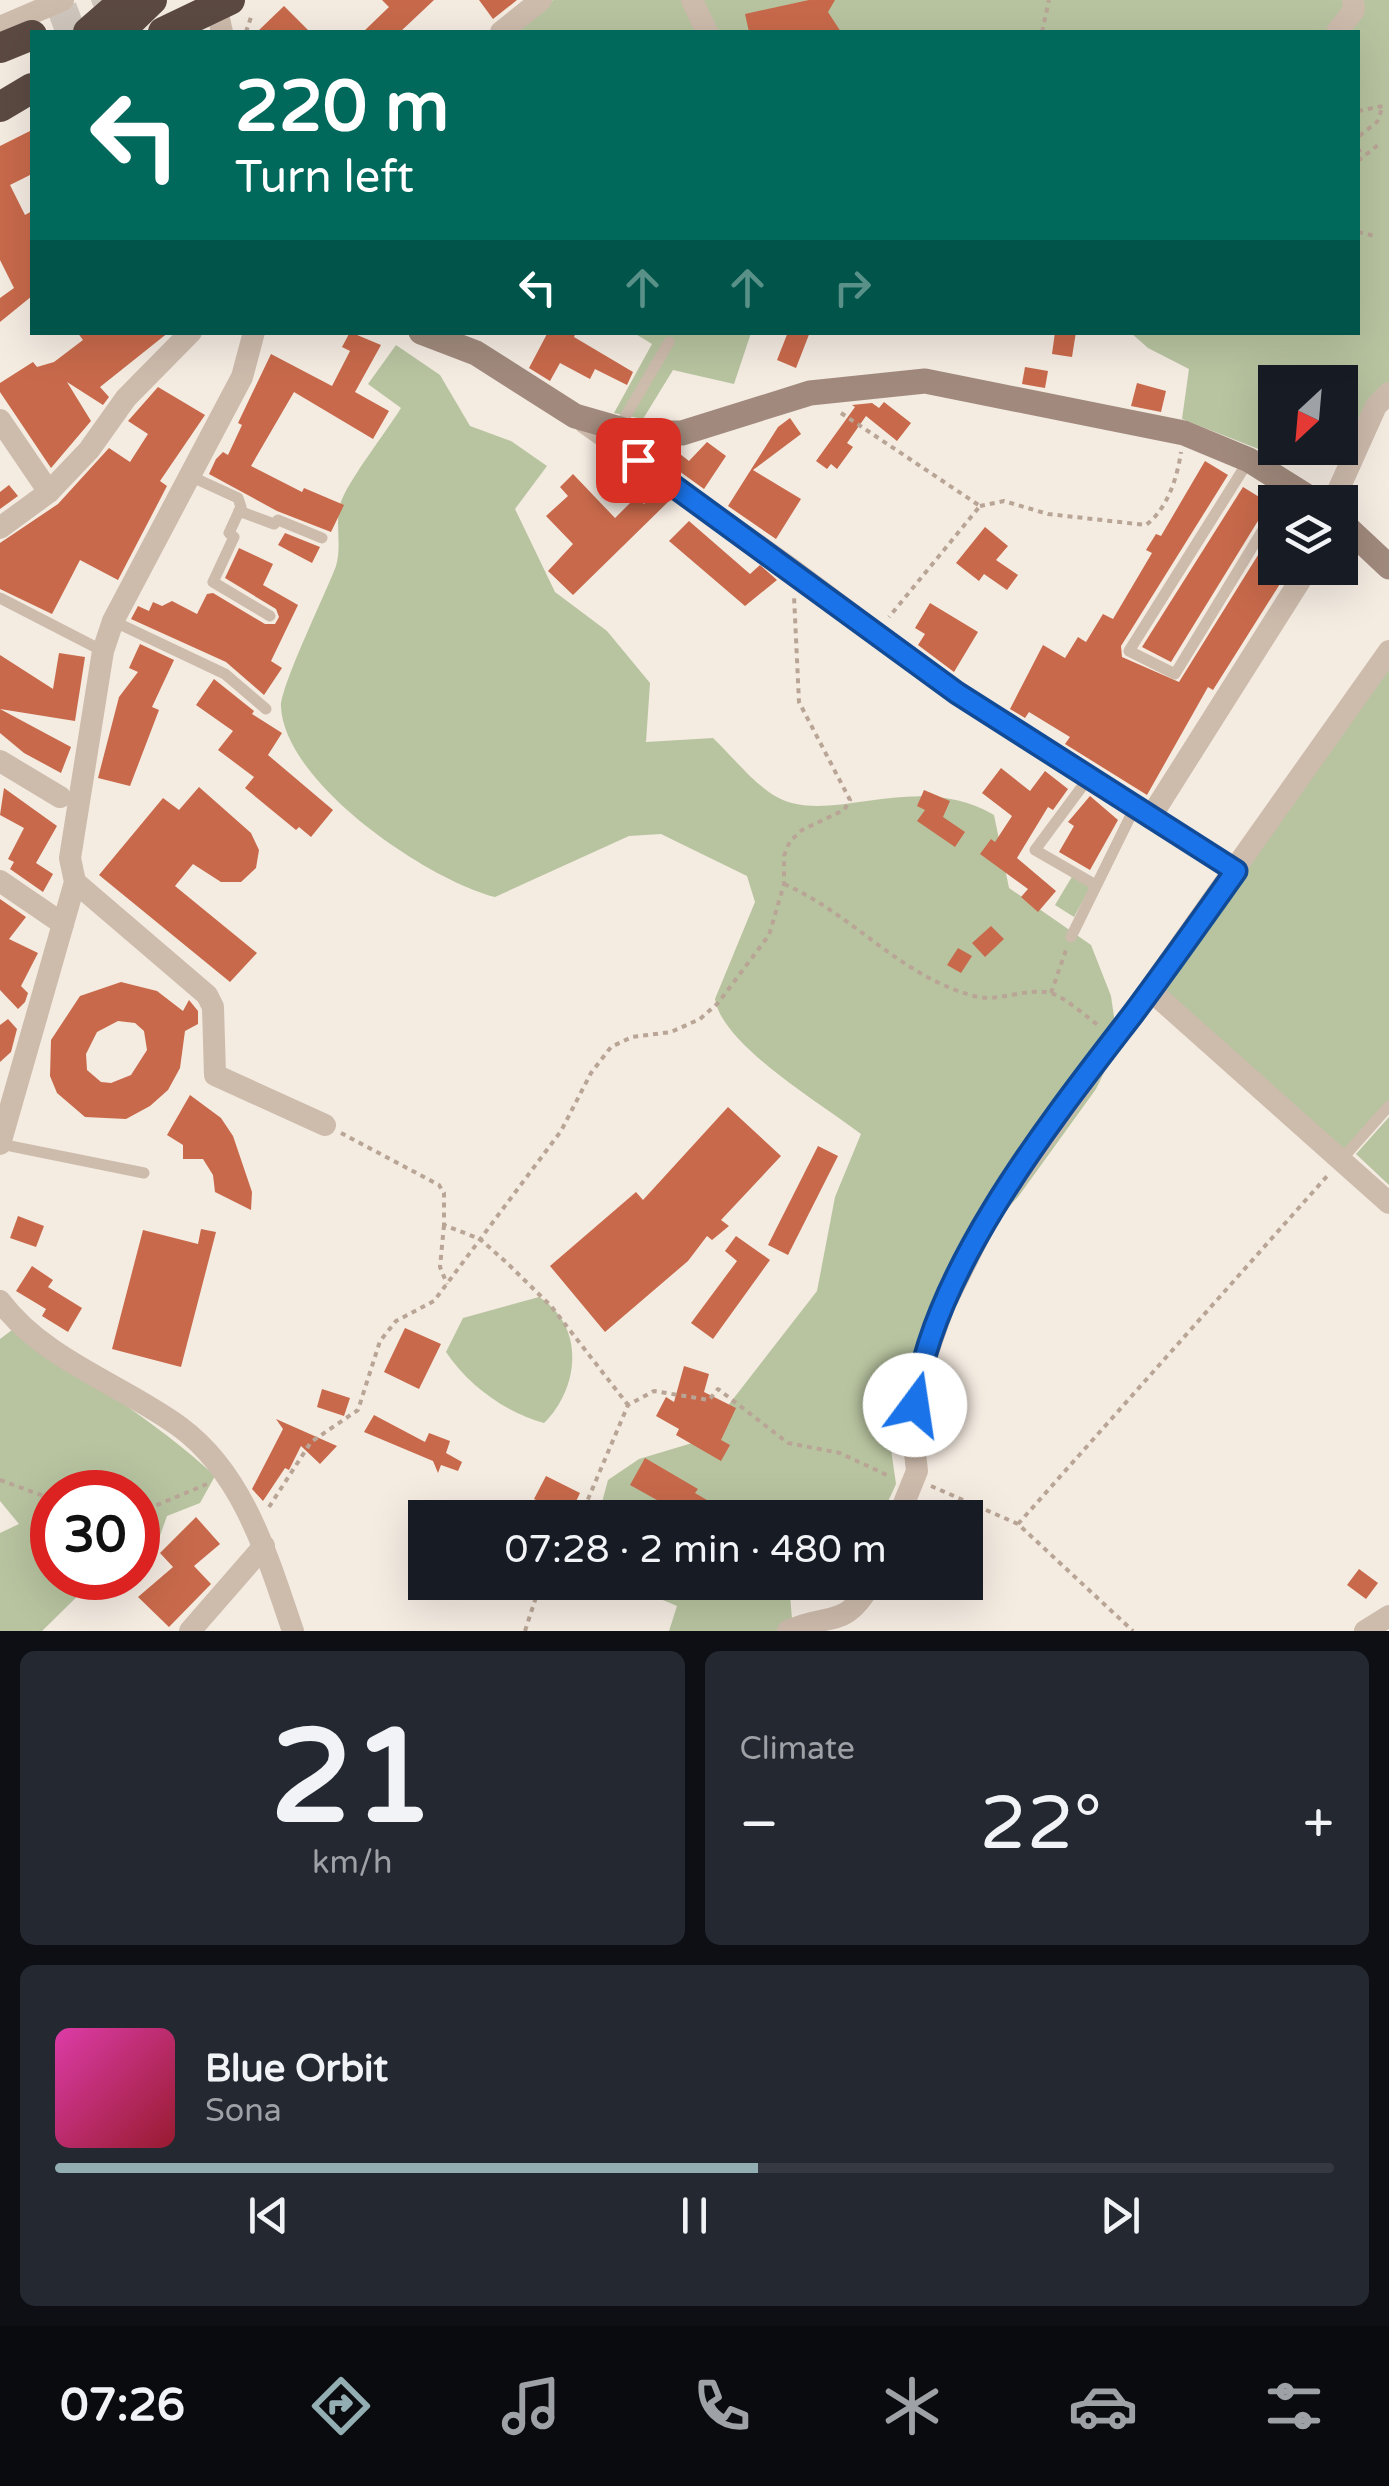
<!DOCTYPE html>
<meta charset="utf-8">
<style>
:root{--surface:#171b24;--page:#242831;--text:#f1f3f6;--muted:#9ea1a6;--line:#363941;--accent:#92aeb2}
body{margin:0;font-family:"Varela Round",sans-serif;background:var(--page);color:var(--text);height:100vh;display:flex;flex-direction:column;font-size:38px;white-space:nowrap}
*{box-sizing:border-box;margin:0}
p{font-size:32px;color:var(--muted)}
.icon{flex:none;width:55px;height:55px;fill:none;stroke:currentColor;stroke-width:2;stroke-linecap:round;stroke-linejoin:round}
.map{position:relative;height:1631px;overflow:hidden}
.drawer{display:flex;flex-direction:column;gap:20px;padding:20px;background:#0d0f14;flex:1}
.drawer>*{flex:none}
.guide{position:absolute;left:30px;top:30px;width:1330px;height:305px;border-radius:0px;box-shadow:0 10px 40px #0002;background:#00695c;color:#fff;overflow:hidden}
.needle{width:65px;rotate:206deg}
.controls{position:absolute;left:1258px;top:365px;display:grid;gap:20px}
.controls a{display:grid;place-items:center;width:100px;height:100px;border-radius:0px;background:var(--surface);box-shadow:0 10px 40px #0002;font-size:50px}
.speed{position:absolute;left:30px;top:1470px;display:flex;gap:20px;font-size:50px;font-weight:700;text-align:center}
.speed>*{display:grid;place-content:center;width:130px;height:130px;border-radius:50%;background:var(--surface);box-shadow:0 10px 40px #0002;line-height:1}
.speed .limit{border:15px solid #d22;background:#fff;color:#111}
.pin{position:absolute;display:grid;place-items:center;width:85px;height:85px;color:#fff;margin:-42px;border-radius:20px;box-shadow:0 5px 15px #0006}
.me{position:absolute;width:110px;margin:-55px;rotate:14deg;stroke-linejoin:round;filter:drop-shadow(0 0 8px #0008)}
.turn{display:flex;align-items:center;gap:35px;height:210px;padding:0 40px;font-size:45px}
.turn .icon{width:130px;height:130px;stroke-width:2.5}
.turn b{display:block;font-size:70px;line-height:85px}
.lanes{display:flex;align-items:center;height:95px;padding:0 40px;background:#0003;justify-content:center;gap:50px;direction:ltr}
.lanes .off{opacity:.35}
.big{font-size:75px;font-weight:600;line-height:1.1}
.drawer .widget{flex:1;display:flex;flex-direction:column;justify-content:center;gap:15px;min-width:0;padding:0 35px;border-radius:15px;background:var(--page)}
.drawer .dial{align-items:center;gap:0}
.dial b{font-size:130px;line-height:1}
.song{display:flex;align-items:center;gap:30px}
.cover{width:120px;height:120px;border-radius:15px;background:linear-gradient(135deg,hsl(320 70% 55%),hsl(350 70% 35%))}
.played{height:10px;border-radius:5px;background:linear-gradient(90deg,var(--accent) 55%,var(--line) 55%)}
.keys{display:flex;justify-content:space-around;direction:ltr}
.heat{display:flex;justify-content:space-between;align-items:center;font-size:55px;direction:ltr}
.drawer .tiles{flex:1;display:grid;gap:20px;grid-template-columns:1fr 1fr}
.widget:last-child{grid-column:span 2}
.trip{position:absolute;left:408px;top:1500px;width:575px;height:100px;border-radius:0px;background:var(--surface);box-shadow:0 10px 40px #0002;font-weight:600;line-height:100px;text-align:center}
.dock{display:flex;height:160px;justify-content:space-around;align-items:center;background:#090b0e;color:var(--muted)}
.dock .icon{width:70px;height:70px}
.dock .on{color:var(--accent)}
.dock b{font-size:45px;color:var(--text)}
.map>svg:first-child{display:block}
.green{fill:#b8c4a0}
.building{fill:#c8694b;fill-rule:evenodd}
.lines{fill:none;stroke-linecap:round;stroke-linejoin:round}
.highway-tunnel{stroke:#cfc6bd;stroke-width:30;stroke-dasharray:30 15;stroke-linecap:butt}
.path{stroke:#b9a596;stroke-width:4;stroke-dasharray:5 5;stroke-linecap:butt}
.lane{stroke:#cdbbac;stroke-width:11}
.street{stroke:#cdbbac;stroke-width:22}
.secondary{stroke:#a18a7d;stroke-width:25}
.highway{stroke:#5c4a42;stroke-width:30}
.route-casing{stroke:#114b97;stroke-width:25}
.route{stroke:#1a73e8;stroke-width:18}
</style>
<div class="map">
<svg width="1389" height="1631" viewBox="0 0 1389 1631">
<rect width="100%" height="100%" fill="#f4ebe1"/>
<g class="green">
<path d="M553,0H1389V387L1358,431L1340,425V382H1275V436L1261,450L1182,419L1189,369L1148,348L1131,333L1358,332V32H510Z"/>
<path d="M634,333H751L734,384L673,370L643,419L614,413L652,344Z"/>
<path d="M396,345L440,375L470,426L511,441L547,466L515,509L555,592L607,631L650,683L646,742L713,738C732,756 753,783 775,796C829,828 915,768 994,815L1009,888L1091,945L1111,996L1118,1044L1096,1089L1018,1197L961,1256L930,1321L889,1435L896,1484L881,1517H598L608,1480L639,1459L699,1441L709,1430L817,1291L835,1197L861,1134C823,1105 722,1045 715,999L755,902L747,876L661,834L629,836L495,897C428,880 285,784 281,707C280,687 326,593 336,566C342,546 335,524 340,505C346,483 387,431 401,408L368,384Z"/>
<path d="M1389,651V1106L1341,1160L1150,990Z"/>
<path d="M1073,875L1091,886L1074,917L1055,905Z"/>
<path d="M1389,1117V1185L1356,1154Z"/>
<path d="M539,1297C585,1326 580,1387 544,1423C506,1413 468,1385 446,1352L463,1318Z"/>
<path d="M16,1327C81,1378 154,1419 215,1476L200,1503L167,1516L149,1567L138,1575V1492H52V1578H96L42,1631H0V1533L19,1524L0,1501V1339Z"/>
<path d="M623,1583H789L793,1631H669L677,1606Z"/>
</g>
<g class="building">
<path d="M382,0H434L400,32H363L389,7Z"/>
<path d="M479,0H517L493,19Z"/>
<path d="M809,0H835L828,12L841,32H749L745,14Z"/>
<path d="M284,6L310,32H257Z"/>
<path d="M32,130V174L10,185L25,215L32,211V296L0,322V298L14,288L0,260V146Z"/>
<path d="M77,332H169L100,387L109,397L103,405L67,382L91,421L51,468L0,392V383L33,362L37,367L54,362L83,340Z"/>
<path d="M350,332L381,345L355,392L389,411L373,439L294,392L251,466L302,492L304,488L344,505L331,532L277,511L209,474L216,459L223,452L228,455L242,425L238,423L271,354L332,386L350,351L342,347Z"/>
<path d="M548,332H576L574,337L633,372L627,385L595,369L590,379L560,363L550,381L529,368Z"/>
<path d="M788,332H810L796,368L777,360Z"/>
<path d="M1055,332H1076L1072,357L1052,354Z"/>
<path d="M1025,367L1048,371L1045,388L1022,384Z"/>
<path d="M1137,383L1166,391L1161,412L1131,406Z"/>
<path d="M158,387L205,415L160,481L167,486L118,580L80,560L52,614L0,589V543L58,504L109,448L130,462L148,434L128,421Z"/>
<path d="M884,402L911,423L897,441L866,416L847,443L853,447L837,469L831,464L827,469L816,461L855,407L852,405L872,403L879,408Z"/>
<path d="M790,418L801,434L753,470L801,499L776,539L728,506L778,427Z"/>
<path d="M707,442L726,456L704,489L672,466L680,454L689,461Z"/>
<path d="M1205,461L1228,475L1121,646L1122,657L1179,682L1268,539L1275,543V568H1290L1213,690L1208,687L1147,795L1065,744L1070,737L1029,712L1025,718L1010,709L1043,645L1065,658L1078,637L1086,642L1103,614L1113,619L1152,553L1146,550L1156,534L1161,536Z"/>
<path d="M573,474L615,518L637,496L644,504L657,492L669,501L573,595L548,571L573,544L546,516L568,496L560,487Z"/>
<path d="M9,485L18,496L0,509V492Z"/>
<path d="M1243,487L1269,503L1171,662L1142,647Z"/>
<path d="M689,521L750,574L760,565L777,580L745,606L669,541Z"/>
<path d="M985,527L1008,546L996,560L1018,575L1007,590L984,574L979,581L956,563Z"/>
<path d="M285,533L320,547L312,563L278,545Z"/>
<path d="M239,548L273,564L263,585L298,605L271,661L282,668L264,695L226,662L131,619L138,606L149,611L153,602L162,606L172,601L197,614L207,594L213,593L265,624H275L279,617L276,609L225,578Z"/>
<path d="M930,603L978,632L954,672L918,645L925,634L915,628Z"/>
<path d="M140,644L174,660L152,707L159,710L130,786L98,778L119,697L138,672L129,668Z"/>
<path d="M59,653L85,657L75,721L0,709V655L53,689Z"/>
<path d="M214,679L254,711L252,714L282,733L268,755L333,810L311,837L299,827L296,830L245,788L254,777L218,750L233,731L196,705Z"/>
<path d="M0,709L71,747L61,773L24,753L0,733Z"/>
<path d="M1001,768L1030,791L1045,771L1068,789L1053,810L1048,807L1017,858L1056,891L1038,912L1021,897L1028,889L980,854L991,839L995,842L1012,816L982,793Z"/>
<path d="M199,787L251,833L259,850L256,868L241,882H221L193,864L175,886L257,953L230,982L99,875L163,798L179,810Z"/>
<path d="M4,788L57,826L36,863L53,874L43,892L10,869L14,862L8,859L24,828L0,815Z"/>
<path d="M924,790L950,801L943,817L965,832L955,847L917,821L925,810L917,806Z"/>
<path d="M1090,796L1118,820L1090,870L1059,852L1074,826L1068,822Z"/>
<path d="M0,899L26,917L9,939L38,953L21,986L28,993L25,1002L18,1009L0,990Z"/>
<path d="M991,926L1004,939L985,957L972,943Z"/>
<path d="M958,948L972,956L961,973L947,965Z"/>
<path d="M121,982L157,991L183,1011L189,1000L198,1011V1024L185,1031L180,1068L168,1090L150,1106L126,1119L85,1117L57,1093L50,1076L51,1040L80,996ZM118,1021L135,1023L144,1031L147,1050L131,1075L111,1083L101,1082L87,1070L86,1054L97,1032Z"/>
<path d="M8,1019L17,1029L11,1052L0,1062V1025Z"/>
<path d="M190,1095L221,1118L233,1136L252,1192L251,1210L215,1192L213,1175L203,1159H183V1145L167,1135Z"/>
<path d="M728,1107L781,1156L721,1220L729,1226L712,1240L707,1236L688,1261L605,1332L550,1266L636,1192L643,1200Z"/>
<path d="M818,1146L838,1156L788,1255L768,1245Z"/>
<path d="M18,1216L44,1226L36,1247L10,1238Z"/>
<path d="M201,1229L216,1232L181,1367L112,1349L143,1230L198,1244Z"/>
<path d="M736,1236L770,1260L713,1339L691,1323L737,1261L725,1251Z"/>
<path d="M32,1266L53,1280L48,1287L82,1308L68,1332L42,1316L46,1309L16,1291Z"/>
<path d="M405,1328L441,1344L419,1389L384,1372Z"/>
<path d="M684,1366L709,1374L704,1392L736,1408L721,1440L730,1445L721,1461L676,1435L679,1429L656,1416L666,1397L674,1402Z"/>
<path d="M322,1389L350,1398L344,1416L317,1407Z"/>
<path d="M374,1415L425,1442L429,1433L450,1441L446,1453L462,1462L458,1471L441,1465L438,1473L433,1461L364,1432Z"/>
<path d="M276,1419L337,1446L320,1464L301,1446L289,1470L285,1468L263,1501L252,1489L283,1429Z"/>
<path d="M645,1458L698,1489L695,1493L717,1506L710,1518H696L685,1511L682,1514L630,1485Z"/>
<path d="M546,1476L580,1493L569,1516L534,1499Z"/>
<path d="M196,1517L220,1544L194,1566L211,1584L169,1627L138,1597L173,1567L160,1553Z"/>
<path d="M1359,1569L1378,1583L1366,1599L1347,1585Z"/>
</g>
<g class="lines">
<path class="highway-tunnel" d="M53,27L120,2"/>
<g class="path">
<path d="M246,32L252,14"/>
<path d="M1042,32L1049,0"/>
<path d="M1358,111L1383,106L1377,122L1358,137"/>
<path d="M1358,148L1363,157"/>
<path d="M1358,161L1378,145"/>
<path d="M1358,232L1375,236"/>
<path d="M841,413L980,506L889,617"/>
<path d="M980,506L1004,501L1048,514L1146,525C1167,509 1177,479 1181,452"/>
<path d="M784,884C853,914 899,976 974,996C998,1003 1026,987 1050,993C1066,997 1087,1018 1101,1027"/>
<path d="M1051,993L1066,950"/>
<path d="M341,1133L439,1185L444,1193V1225L480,1239L507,1263L551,1306L628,1405"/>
<path d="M444,1225L440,1267L447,1284"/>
<path d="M0,1480L52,1499"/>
<path d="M931,1486L1018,1524L1133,1631"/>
<path d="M269,1507L311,1442L358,1410L380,1341L396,1321L434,1301L561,1131L591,1073L611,1047L632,1037L671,1032L700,1019L718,1003L769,935L784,884V856L790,841L802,830L844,810L850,800L799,702L794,596"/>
<path d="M138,1513L207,1484"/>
<path d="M580,1518L628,1405L654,1391L709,1400L718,1389L788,1443L840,1453L891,1477"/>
<path d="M1018,1524L1328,1175"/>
<path d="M525,1631L541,1582"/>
</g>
<g class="lane">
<path d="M618,429L669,342"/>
<path d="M1249,460L1129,651L1175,674L1275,510"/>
<path d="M190,476L238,498L241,507L229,533L234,537L213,582L270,616"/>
<path d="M1279,502L1290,485"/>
<path d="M239,511L274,524L278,520L322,538"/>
<path d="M0,598L103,651"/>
<path d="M113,621L225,674L266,709"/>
<path d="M1087,780L1035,850L1094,884"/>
<path d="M1071,937L1135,807"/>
<path d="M0,1144L144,1173"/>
<path d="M1341,1160L1389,1106"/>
</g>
<g class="street">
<path d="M692,0L707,32"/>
<path d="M216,6L222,32"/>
<path d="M0,27L63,0"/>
<path d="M501,32L541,0"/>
<path d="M1337,32L1354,10L1353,0"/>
<path d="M0,420L49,492"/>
<path d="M585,423L793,570L957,693L1236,871"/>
<path d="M1333,502L1376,406L1389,393"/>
<path d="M0,528L49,492L89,450L126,398L191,332"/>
<path d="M0,761L60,797"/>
<path d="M1150,818L1308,568"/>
<path d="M0,881L63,924"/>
<path d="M75,882L207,995L213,1007L215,1075L325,1125"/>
<path d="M1150,990L1389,1203"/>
<path d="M0,1144L75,882L70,858L103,651L113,621L242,377L254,332"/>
<path d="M0,1301C44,1360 123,1385 180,1427C245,1475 268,1559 293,1631"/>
<path d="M898,1518L917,1471L912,1426L917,1383L944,1306L989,1216L1389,651"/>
<path d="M190,1631L264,1546"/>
<path d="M788,1631C832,1611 844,1631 872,1582"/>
<path d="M1365,1631L1389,1616"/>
</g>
<g class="secondary">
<path d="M421,332L476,353L575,416L634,433H682L810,393L925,381L1184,433L1249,460L1316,502"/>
<path d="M1340,521L1389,567"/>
</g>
<g class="highway">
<path d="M88,32L125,0"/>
<path d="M119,32L152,0"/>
<path d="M163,32L230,0"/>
<path d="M0,48L32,35"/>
<path d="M0,107L32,88"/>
</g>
</g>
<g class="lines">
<defs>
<path id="route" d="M638,460L957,693L1236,871C1202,919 1168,967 1133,1014C1053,1118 930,1272 915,1405"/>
</defs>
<use href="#route" class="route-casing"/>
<use href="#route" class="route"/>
</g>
</svg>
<div class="controls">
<a><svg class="needle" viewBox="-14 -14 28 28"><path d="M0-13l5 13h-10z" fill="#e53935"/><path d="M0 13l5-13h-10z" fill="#9ea1a6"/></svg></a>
<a><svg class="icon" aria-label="layers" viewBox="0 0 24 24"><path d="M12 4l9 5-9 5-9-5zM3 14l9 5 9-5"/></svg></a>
</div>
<div class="speed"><div class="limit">30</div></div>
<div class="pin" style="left:638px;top:460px;background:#d93025"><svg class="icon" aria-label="arrive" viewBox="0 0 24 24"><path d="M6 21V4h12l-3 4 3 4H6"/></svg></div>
<svg class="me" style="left:915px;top:1405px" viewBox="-20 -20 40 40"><circle r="19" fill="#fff"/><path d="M0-13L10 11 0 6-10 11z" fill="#1a73e8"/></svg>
<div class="trip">07:28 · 2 min · 480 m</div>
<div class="guide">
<div class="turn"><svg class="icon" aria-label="left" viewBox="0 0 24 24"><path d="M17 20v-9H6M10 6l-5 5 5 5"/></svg><div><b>220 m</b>Turn left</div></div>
<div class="lanes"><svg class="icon" aria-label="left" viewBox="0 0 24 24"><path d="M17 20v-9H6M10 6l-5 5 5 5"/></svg><svg class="icon off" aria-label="ahead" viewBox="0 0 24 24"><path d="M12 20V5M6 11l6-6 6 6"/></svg><svg class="icon off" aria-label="ahead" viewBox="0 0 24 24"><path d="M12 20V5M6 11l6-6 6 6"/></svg><svg class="icon off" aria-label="right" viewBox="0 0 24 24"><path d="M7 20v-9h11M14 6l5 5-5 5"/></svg></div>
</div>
</div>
<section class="drawer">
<div class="tiles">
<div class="widget dial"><b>21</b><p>km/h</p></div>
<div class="widget"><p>Climate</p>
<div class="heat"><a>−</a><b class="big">22°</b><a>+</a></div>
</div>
<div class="widget">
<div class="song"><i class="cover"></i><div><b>Blue Orbit</b><p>Sona</p></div></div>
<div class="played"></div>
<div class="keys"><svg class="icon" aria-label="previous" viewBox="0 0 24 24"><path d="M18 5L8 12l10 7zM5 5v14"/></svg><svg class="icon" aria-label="pause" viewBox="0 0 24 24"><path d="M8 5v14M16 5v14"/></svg><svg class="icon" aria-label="next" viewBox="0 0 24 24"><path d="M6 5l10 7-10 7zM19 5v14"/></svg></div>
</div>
</div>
</section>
<nav class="dock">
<b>07:26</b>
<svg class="icon on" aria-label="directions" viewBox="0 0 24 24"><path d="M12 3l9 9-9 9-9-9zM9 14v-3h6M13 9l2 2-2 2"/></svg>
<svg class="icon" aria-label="music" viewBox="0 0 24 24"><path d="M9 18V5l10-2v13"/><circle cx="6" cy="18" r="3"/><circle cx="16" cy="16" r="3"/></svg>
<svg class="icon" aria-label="phone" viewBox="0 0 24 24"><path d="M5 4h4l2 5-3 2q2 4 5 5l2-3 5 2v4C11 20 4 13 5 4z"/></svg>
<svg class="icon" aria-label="climate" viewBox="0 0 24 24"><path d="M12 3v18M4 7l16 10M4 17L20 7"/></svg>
<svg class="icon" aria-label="car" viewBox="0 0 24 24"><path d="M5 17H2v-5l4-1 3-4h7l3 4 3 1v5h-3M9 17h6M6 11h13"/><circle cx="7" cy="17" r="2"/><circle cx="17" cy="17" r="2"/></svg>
<svg class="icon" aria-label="filters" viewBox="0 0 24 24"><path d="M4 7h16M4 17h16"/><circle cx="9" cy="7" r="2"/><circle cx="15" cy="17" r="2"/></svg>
</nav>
